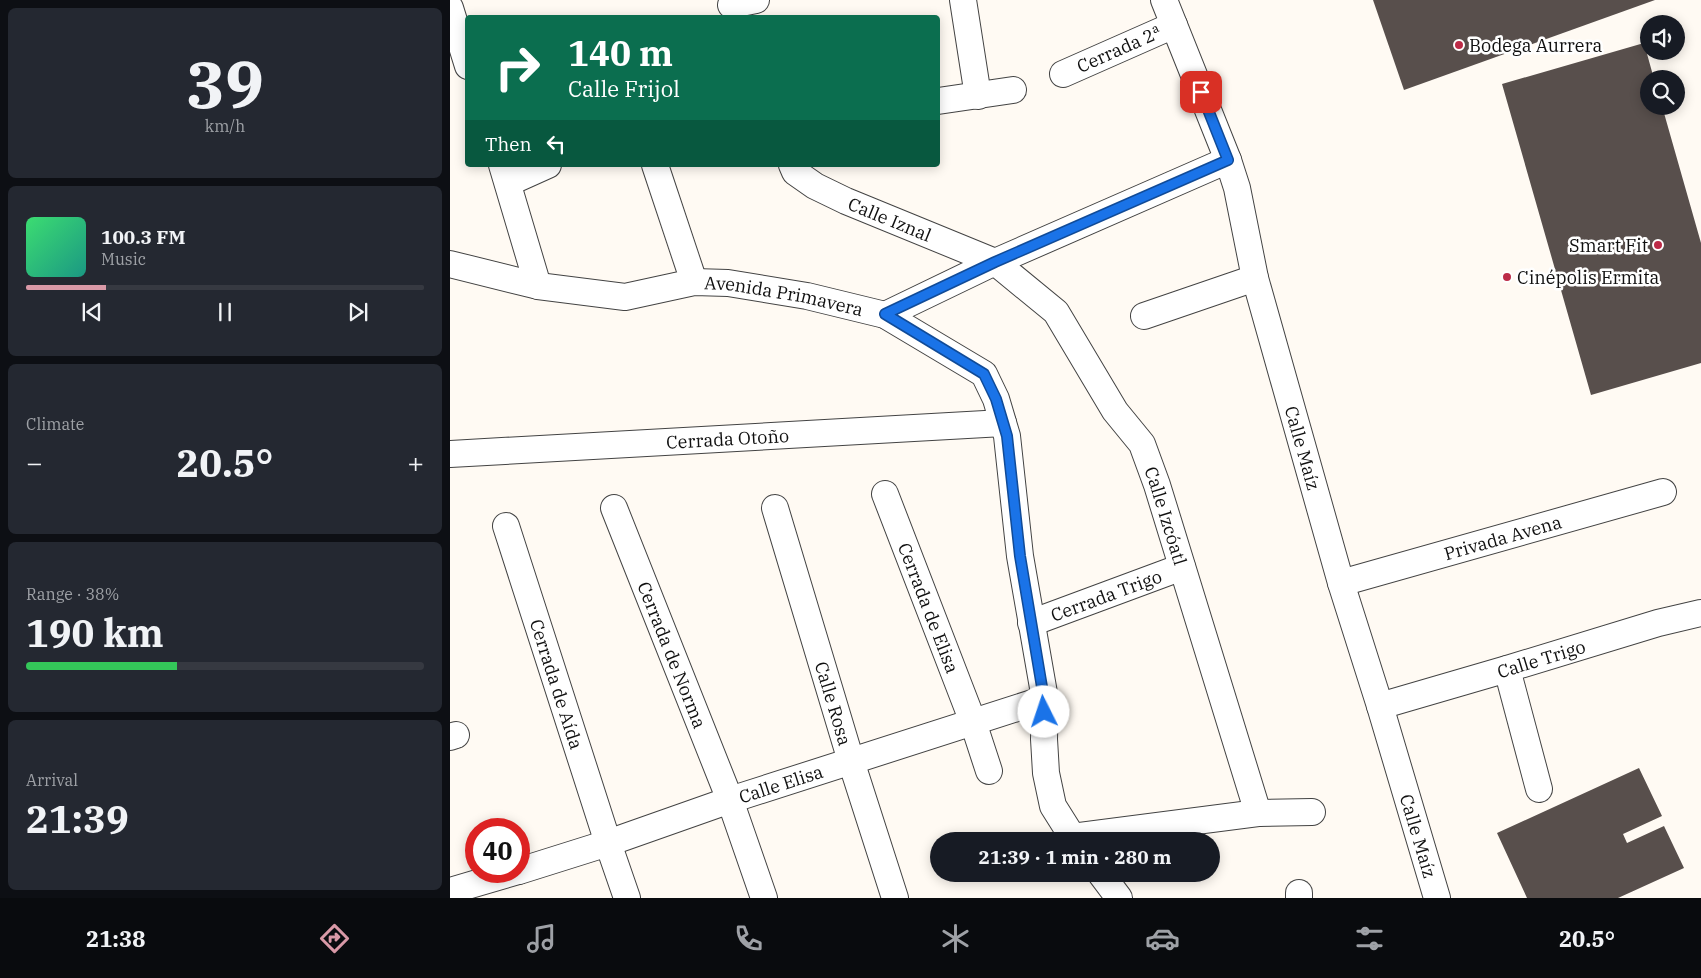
<!DOCTYPE html>
<meta charset="utf-8">
<style>
:root{--surface:#171b24;--page:#242831;--text:#f1f3f6;--muted:#9ea1a6;--line:#363941;--accent:#d999a7}
body{margin:0;font-family:"IBM Plex Serif",serif;background:var(--page);color:var(--text);height:100vh;display:flex;flex-direction:column;font-size:19px;white-space:nowrap}
*{box-sizing:border-box;margin:0}
p{font-size:16px;color:var(--muted)}
.icon{flex:none;width:28px;height:28px;fill:none;stroke:currentColor;stroke-width:2;stroke-linecap:round;stroke-linejoin:round}
.map{position:relative;flex:1;overflow:hidden}
.drawer{display:flex;flex-direction:column;gap:8px;padding:8px;background:#0d0f14;width:450px}
.drawer>*{flex:none}
.top-card{position:absolute;left:15px;top:15px;width:475px;height:152px;border-radius:5px;box-shadow:0 2px 12px #0003;background:#0b6e4f;color:#fff;overflow:hidden}
.fabs{position:absolute;left:1190px;top:15px;display:grid;gap:10px}
.fabs a{display:grid;place-items:center;width:45px;height:45px;border-radius:50%;background:var(--surface);box-shadow:0 2px 12px #0003;font-size:25px}
.speed{position:absolute;left:15px;top:818px;display:flex;gap:10px;font-size:25px;font-weight:700;text-align:center}
.speed>*{display:grid;place-content:center;width:65px;height:65px;border-radius:50%;background:var(--surface);box-shadow:0 2px 12px #0003;line-height:1}
.speed .limit{border:8px solid #d22;background:#fff;color:#111}
.pin{position:absolute;display:grid;place-items:center;width:42px;height:42px;color:#fff;margin:-21px;border-radius:10px;box-shadow:0 2px 8px #0006}
.me{position:absolute;width:55px;margin:-28px;rotate:356deg;stroke-linejoin:round;filter:drop-shadow(0 0 4px #0008)}
.turn{display:flex;align-items:center;gap:18px;height:105px;padding:0 20px;font-size:22px}
.turn .icon{width:65px;height:65px;stroke-width:2.5}
.turn b{display:block;font-size:35px;line-height:42px}
.then{display:flex;align-items:center;height:48px;padding:0 20px;background:#0003;gap:10px;font-size:19px}
.big{font-size:38px;font-weight:700;line-height:1.1}
.drawer .card{flex:1;display:flex;flex-direction:column;justify-content:center;gap:8px;min-width:0;padding:0 18px;border-radius:8px;background:var(--page)}
.drawer .dial{align-items:center;gap:0}
.dial b{font-size:65px;line-height:1}
.song{display:flex;align-items:center;gap:15px}
.cover{width:60px;height:60px;border-radius:8px;background:linear-gradient(135deg,hsl(140 70% 55%),hsl(170 70% 35%))}
.played{height:5px;border-radius:2px;background:linear-gradient(90deg,var(--accent) 20%,var(--line) 20%)}
.keys{display:flex;justify-content:space-around;direction:ltr}
.heat{display:flex;justify-content:space-between;align-items:center;font-size:28px;direction:ltr}
.charge{height:8px;border-radius:4px;background:linear-gradient(90deg,#34c759 38%,var(--line) 0)}
.trip{position:absolute;left:480px;top:832px;width:290px;height:50px;border-radius:25px;background:var(--surface);box-shadow:0 2px 12px #0003;font-weight:700;line-height:50px;text-align:center}
.menu{display:flex;height:80px;justify-content:space-around;align-items:center;background:#090b0e;color:var(--muted)}
.menu .icon{width:35px;height:35px}
.menu .on{color:var(--accent)}
.menu b{font-size:22px;color:var(--text)}
main{display:flex;flex:1;min-height:0}
.map>svg:first-child{display:block}
.building{fill:#584f4c}
.lines{fill:none;stroke-linecap:round;stroke-linejoin:round}
.minor-casing{stroke:#434343;stroke-width:28}
.minor{stroke:#fff;stroke-width:26}
.route-casing{stroke:#114b97;stroke-width:12}
.route{stroke:#1a73e8;stroke-width:9}
.poi-dot{fill:#bc2b47;stroke:#fff;stroke-width:2}
.labels{text-anchor:middle;dominant-baseline:central;stroke-width:5;stroke-linejoin:round;paint-order:stroke}
.poi-label{font-size:18px;fill:#101010;stroke:#fff;text-anchor:start}
.street-label{font-size:18px;fill:#101010;stroke:#fff}
</style>
<main>
<section class="drawer">
<div class="card dial"><b>39</b><p>km/h</p></div>
<div class="card">
<div class="song"><i class="cover"></i><div><b>100.3 FM</b><p>Music</p></div></div>
<div class="played"></div>
<div class="keys"><svg class="icon" aria-label="previous" viewBox="0 0 24 24"><path d="M18 5L8 12l10 7zM5 5v14"/></svg><svg class="icon" aria-label="pause" viewBox="0 0 24 24"><path d="M8 5v14M16 5v14"/></svg><svg class="icon" aria-label="next" viewBox="0 0 24 24"><path d="M6 5l10 7-10 7zM19 5v14"/></svg></div>
</div>
<div class="card"><p>Climate</p>
<div class="heat"><a>−</a><b class="big">20.5°</b><a>+</a></div>
</div>
<div class="card"><p>Range · 38%</p><b class="big">190 km</b><div class="charge"></div></div>
<div class="card"><p>Arrival</p><b class="big">21:39</b></div>
</section>
<div class="map">
<svg width="1251" height="898" viewBox="0 0 1251 898">
<rect width="100%" height="100%" fill="#fffaf3"/>
<g class="building">
<path d="M923,0H1205L954,90Z"/>
<path d="M1194,43L1204,79H1199V106H1212L1251,243V363L1141,395L1052,84Z"/>
<path d="M1189,768L1212,816L1173,834L1177,843L1214,826L1234,868L1168,898H1077L1047,833Z"/>
</g>
<g class="lines">
<defs>
<g id="minor">
<path d="M513,0L528,96"/>
<path id="s1" d="M714,0L778,160L787,188L805,278L891,583L930,706L987,898"/>
<path d="M281,5L306,0"/>
<path d="M0,8L18,66"/>
<path d="M613,74L724,25"/>
<path d="M488,101L563,90"/>
<path d="M52,165L88,286"/>
<path d="M205,165L244,282"/>
<path id="s2" d="M342,165L345,172L365,186L396,201L545,262L606,312L665,411L692,444L707,485L808,813"/>
<path d="M58,183L98,165"/>
<path id="s3" d="M0,264L88,286L175,297L244,282L278,283L357,296L435,315L534,374L546,399L557,436L570,556L595,699L594,739L596,773L603,806L625,841"/>
<path d="M435,315L545,262L778,160"/>
<path d="M694,316L805,278"/>
<path id="s4" d="M0,454L553,423"/>
<path id="s5" d="M435,494L523,722L539,771"/>
<path id="s6" d="M164,508L280,800L314,898"/>
<path id="s7" d="M325,508L401,761L445,898"/>
<path id="s8" d="M56,526L158,843L177,898"/>
<path id="s9" d="M891,583L1213,492"/>
<path id="s10" d="M581,623L732,567"/>
<path d="M1057,669L1089,789"/>
<path id="s11" d="M930,706L1057,669L1208,623L1251,613"/>
<path d="M0,737L6,735"/>
<path d="M622,837L808,813L862,812"/>
<path id="s12" d="M69,871L158,843L280,800L595,699"/>
<path d="M651,874L669,898"/>
<path d="M0,891L68,871"/>
<path d="M849,893V898"/>
</g>
</defs>
<use href="#minor" class="minor-casing"/>
<use href="#minor" class="minor"/>
</g>
<g class="lines">
<defs>
<path id="route" d="M594,712V699L570,556L557,436L546,399L534,374L435,314L545,262L778,160L751,92"/>
</defs>
<use href="#route" class="route-casing"/>
<use href="#route" class="route"/>
</g>
<g class="poi-dot">
<circle cx="1009" cy="45" r="5"/>
<circle cx="1208" cy="245" r="5"/>
<circle cx="1057" cy="277" r="5"/>
</g>
<g class="labels">
<g class="poi-label">
<text x="1019" y="45">Bodega Aurrera</text>
<text x="1198" y="245" text-anchor="end">Smart Fit</text>
<text x="1067" y="277">Cinépolis Ermita</text>
</g>
<g class="street-label">
<text transform="translate(669 49) rotate(-24)">Cerrada 2ª</text>
<text stroke="none"><textPath href="#s2" startOffset="114">Calle Iznal</textPath></text>
<text stroke="none"><textPath href="#s3" startOffset="340">Avenida Primavera</textPath></text>
<text stroke="none"><textPath href="#s4" startOffset="278">Cerrada Otoño</textPath></text>
<text stroke="none"><textPath href="#s1" startOffset="470">Calle Maíz</textPath></text>
<text stroke="none"><textPath href="#s2" startOffset="540">Calle Izcóatl</textPath></text>
<text stroke="none"><textPath href="#s9" startOffset="168">Privada Avena</textPath></text>
<text stroke="none"><textPath href="#s10" startOffset="80">Cerrada Trigo</textPath></text>
<text stroke="none"><textPath href="#s5" startOffset="122">Cerrada de Elisa</textPath></text>
<text stroke="none"><textPath href="#s6" startOffset="158">Cerrada de Norma</textPath></text>
<text stroke="none"><textPath href="#s11" startOffset="168">Calle Trigo</textPath></text>
<text stroke="none"><textPath href="#s8" startOffset="166">Cerrada de Aída</textPath></text>
<text stroke="none"><textPath href="#s7" startOffset="204">Calle Rosa</textPath></text>
<text stroke="none"><textPath href="#s12" startOffset="276">Calle Elisa</textPath></text>
<text stroke="none"><textPath href="#s1" startOffset="875">Calle Maíz</textPath></text>
</g>
</g>
</svg>
<div class="fabs">
<a><svg class="icon" aria-label="sound" viewBox="0 0 24 24"><path d="M4 9h4l5-4v14l-5-4H4zM17 9q2 3 0 6"/></svg></a>
<a><svg class="icon" aria-label="search" viewBox="0 0 24 24"><circle cx="10" cy="10" r="6"/><path d="M15 15l6 6"/></svg></a>
</div>
<div class="speed"><div class="limit">40</div></div>
<div class="pin" style="left:751px;top:92px;background:#d93025"><svg class="icon" aria-label="arrive" viewBox="0 0 24 24"><path d="M6 21V4h12l-3 4 3 4H6"/></svg></div>
<svg class="me" style="left:594px;top:712px" viewBox="-20 -20 40 40"><circle r="19" fill="#fff"/><path d="M0-13L10 11 0 6-10 11z" fill="#1a73e8"/></svg>
<div class="trip">21:39 · 1 min · 280 m</div>
<div class="top-card">
<div class="turn"><svg class="icon" aria-label="right" viewBox="0 0 24 24"><path d="M7 20v-9h11M14 6l5 5-5 5"/></svg><div><b>140 m</b>Calle Frijol</div></div>
<div class="then">Then<svg class="icon" aria-label="left" viewBox="0 0 24 24"><path d="M17 20v-9H6M10 6l-5 5 5 5"/></svg></div>
</div>
</div>
</main>
<nav class="menu">
<b>21:38</b>
<svg class="icon on" aria-label="directions" viewBox="0 0 24 24"><path d="M12 3l9 9-9 9-9-9zM9 14v-3h6M13 9l2 2-2 2"/></svg>
<svg class="icon" aria-label="music" viewBox="0 0 24 24"><path d="M9 18V5l10-2v13"/><circle cx="6" cy="18" r="3"/><circle cx="16" cy="16" r="3"/></svg>
<svg class="icon" aria-label="phone" viewBox="0 0 24 24"><path d="M5 4h4l2 5-3 2q2 4 5 5l2-3 5 2v4C11 20 4 13 5 4z"/></svg>
<svg class="icon" aria-label="climate" viewBox="0 0 24 24"><path d="M12 3v18M4 7l16 10M4 17L20 7"/></svg>
<svg class="icon" aria-label="car" viewBox="0 0 24 24"><path d="M5 17H2v-5l4-1 3-4h7l3 4 3 1v5h-3M9 17h6M6 11h13"/><circle cx="7" cy="17" r="2"/><circle cx="17" cy="17" r="2"/></svg>
<svg class="icon" aria-label="filters" viewBox="0 0 24 24"><path d="M4 7h16M4 17h16"/><circle cx="9" cy="7" r="2"/><circle cx="15" cy="17" r="2"/></svg>
<b>20.5°</b>
</nav>
